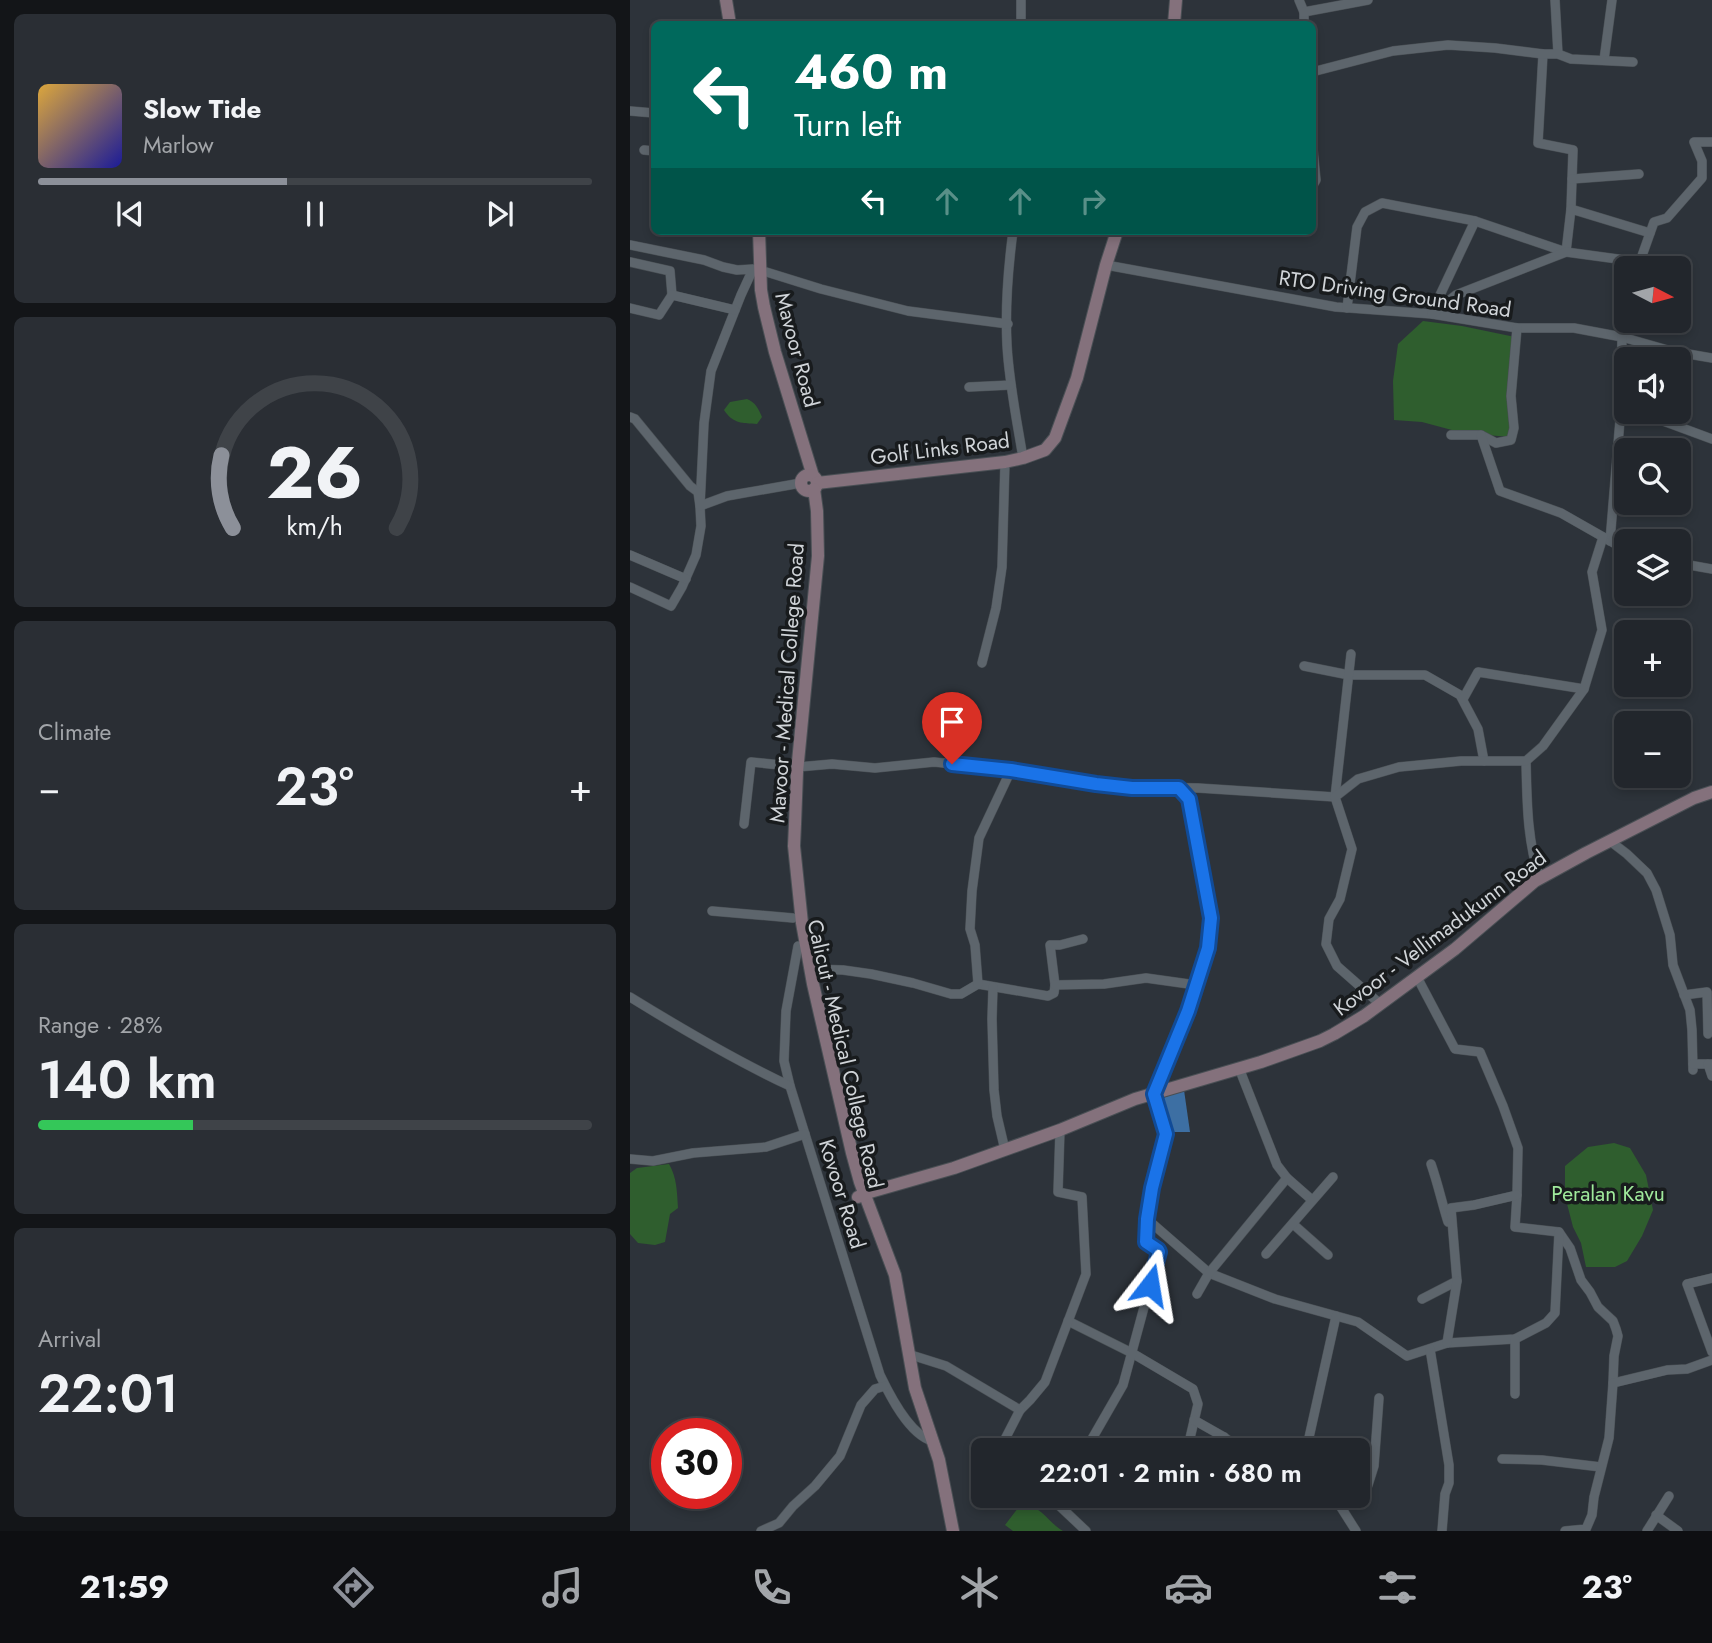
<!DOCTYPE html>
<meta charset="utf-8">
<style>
:root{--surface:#22262c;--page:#2a2e34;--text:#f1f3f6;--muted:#a2a5a9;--line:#3f4348;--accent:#8c9099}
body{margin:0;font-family:Jost,sans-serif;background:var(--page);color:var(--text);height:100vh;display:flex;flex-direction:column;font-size:26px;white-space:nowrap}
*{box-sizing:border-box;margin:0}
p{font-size:23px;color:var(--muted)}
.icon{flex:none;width:38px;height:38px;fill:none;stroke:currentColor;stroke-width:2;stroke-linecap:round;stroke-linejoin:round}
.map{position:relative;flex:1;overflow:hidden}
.panel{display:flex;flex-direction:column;gap:14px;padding:14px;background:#131518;width:630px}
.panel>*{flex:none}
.guide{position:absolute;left:21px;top:21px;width:665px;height:214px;border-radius:10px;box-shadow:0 4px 10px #0003,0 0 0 2px var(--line);background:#00695c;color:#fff;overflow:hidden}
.needle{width:46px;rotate:96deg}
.fabs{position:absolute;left:984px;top:256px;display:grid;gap:14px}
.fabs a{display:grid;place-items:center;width:77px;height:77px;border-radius:10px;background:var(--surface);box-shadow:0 4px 10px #0003,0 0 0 2px var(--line);font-size:35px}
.speed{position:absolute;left:21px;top:1418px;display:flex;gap:14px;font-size:35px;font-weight:700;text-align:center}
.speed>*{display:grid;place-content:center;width:91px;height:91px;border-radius:50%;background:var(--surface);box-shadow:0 4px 10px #0003,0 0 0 2px var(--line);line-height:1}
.speed .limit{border:10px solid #d22;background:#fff;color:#111}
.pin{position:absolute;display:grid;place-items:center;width:60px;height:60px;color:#fff;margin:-72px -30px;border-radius:50% 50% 50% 0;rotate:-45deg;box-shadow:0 0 7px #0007}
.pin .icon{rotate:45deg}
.me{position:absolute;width:77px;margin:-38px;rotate:14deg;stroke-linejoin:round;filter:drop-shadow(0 0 5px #0008)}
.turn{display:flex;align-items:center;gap:24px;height:147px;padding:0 28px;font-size:32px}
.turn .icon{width:91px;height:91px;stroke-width:2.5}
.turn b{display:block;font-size:49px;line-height:60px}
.lanes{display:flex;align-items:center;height:66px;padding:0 28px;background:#0003;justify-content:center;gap:35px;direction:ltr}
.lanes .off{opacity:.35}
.big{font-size:52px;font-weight:600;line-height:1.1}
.panel .widget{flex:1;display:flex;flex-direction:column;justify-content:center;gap:10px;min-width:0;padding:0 24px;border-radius:10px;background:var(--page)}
.panel .dial{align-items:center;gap:0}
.dial svg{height:182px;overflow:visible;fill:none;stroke:var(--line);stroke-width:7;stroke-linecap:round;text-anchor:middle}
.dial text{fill:var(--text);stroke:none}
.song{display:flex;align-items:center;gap:21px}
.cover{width:84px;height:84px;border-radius:10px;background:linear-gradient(135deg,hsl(40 70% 55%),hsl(240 70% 35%))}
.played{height:7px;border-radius:4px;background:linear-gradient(90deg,var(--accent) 45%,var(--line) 45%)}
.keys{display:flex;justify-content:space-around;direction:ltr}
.heat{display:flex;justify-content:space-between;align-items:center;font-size:38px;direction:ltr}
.charge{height:10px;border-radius:5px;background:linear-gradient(90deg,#34c759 28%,var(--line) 0)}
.trip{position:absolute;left:341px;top:1438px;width:399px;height:70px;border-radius:10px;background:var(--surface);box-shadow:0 4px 10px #0003,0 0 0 2px var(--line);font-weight:600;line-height:70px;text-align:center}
.menu{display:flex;height:112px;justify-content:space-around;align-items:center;background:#0e0f12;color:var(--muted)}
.menu .icon{width:49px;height:49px}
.menu .active{color:var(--accent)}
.menu b{font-size:32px;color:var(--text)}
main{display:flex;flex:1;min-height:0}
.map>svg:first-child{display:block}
.green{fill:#2f5e2e}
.water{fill:#3d6fa3}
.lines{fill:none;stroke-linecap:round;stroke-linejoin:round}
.street-casing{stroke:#494f54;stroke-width:10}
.secondary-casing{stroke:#494f54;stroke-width:14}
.street{stroke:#5d656c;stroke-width:9}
.secondary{stroke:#84717c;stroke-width:12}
.route-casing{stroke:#114b97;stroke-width:18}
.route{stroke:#1a73e8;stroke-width:12}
.labels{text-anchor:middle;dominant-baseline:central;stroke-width:7;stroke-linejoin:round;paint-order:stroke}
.street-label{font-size:21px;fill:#d0d4d8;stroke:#181b1d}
.park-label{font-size:21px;fill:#a0ea9c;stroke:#181b1d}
</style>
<main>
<section class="panel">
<div class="widget">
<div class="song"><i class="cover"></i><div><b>Slow Tide</b><p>Marlow</p></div></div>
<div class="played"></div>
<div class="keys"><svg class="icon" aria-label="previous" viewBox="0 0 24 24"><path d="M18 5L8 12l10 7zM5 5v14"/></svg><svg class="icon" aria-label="pause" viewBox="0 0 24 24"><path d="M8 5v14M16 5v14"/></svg><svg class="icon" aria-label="next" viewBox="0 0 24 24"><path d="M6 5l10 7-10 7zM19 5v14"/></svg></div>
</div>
<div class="widget dial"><svg viewBox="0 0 100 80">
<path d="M14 69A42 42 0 1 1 86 69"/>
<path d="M14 69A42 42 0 0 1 9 37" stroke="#8c9099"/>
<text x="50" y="56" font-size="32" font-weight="700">26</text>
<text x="50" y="72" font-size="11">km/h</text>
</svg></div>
<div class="widget"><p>Climate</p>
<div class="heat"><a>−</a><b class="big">23°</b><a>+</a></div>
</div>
<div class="widget"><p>Range · 28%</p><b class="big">140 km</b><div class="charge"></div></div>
<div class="widget"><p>Arrival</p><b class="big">22:01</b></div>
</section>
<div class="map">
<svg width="1082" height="1531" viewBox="0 0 1082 1531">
<rect width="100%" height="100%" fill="#2d333a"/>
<g class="green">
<path d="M793,321L832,326L885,337L880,437L833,433L792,422L764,420L763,381L768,344Z"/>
<path d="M117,399C126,403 128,408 132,417L127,424C113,423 103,424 94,410L100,402Z"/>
<path d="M984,1143L1000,1148L1016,1175L1023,1210L1012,1236L997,1261L985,1267H956L951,1243L943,1227L935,1196V1166L958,1147Z"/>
<path d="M39,1164C47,1178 47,1192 48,1208L40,1214L35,1242L25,1245L8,1243L0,1234V1173L7,1168Z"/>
<path d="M395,1505C411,1506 419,1523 433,1531H383L375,1525L388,1508Z"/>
</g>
<path class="water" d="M554,1090L560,1132H535L525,1101Z"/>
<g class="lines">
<defs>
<g id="street">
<path d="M391,0V24"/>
<path d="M669,0L674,12"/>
<path d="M925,0L928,54"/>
<path d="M674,24V12L738,0"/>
<path d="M913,54L908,143L943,150L941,209"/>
<path d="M974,60L982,0"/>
<path d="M682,72L763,51L818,45L865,48L913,54H928L941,59L1003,62"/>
<path d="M0,111L24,113"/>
<path d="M682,140L686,180L682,187"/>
<path d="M14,150L24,151"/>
<path d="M942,179L1009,174"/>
<path d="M383,231C378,269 375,307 377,345C379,383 387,421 393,458"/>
<path d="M0,245L74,260L93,267L107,270L123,269L111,295L81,371L74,423L70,506L71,526L66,555L52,587L41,606L0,587"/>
<path d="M0,262L40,271L42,295"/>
<path d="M476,265L706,307L802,314L887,328H944L992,337L1041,351L1082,358"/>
<path d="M1008,267L1024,222L1037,218L1072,178V161L1064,142H1082"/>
<path d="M130,270L191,289L278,311L378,324"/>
<path d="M0,308L29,315L42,295L105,310"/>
<path d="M717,308L727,227L735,212L752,203L845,221L936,252L941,209L1020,233"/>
<path d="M802,312L845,221"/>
<path d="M802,314L826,295L936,252L1010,262"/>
<path d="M339,387L381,385"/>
<path d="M1003,411L1017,415L1082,439"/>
<path d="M0,417L5,419L60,486L68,492L70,506L97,496L171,483"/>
<path d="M821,435H851L866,443L881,440L884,428L881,396L887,328"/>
<path d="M851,435L870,491L931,513L996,550"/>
<path d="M980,541L991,408L992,337L996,315"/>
<path d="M0,555L56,579"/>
<path d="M1048,563L1082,569"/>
<path d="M352,663L366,608L372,567L375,462"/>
<path d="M674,666L719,675H795L830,695L848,729L854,761"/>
<path d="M833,699L848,672L954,689"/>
<path d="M896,761C897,801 897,841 910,879"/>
<path d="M168,767L202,764L245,768L304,762L381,770L440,781L502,787L568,788L705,797L721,654"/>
<path d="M114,824L121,762L160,766"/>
<path d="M980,841L997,854L1017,873L1026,890L1040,935L1043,965L1060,1010L1062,1030L1063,1070"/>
<path d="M82,911L163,918"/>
<path d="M168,946L156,1011L154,1061L160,1086L250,1375C260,1396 279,1434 302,1441"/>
<path d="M180,969L213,970L241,974L283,983L321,994H331L348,984L418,996L424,993L425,985L420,945H430L453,939"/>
<path d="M787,977L825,1049L850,1052L873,1106L888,1148L887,1195L885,1227L929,1232L940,1248L951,1280L960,1292L968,1307L983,1321L986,1329L988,1336L984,1356L983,1383"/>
<path d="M348,984L345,945L340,929L342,891L349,838L381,770"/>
<path d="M425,985L474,984L516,978L566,985"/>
<path d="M363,987L362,1019L364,1090L367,1116L375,1150"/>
<path d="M1054,995L1077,992L1078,1034"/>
<path d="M0,997C52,1029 104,1060 160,1086"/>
<path d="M749,1003L707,966L696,944L699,919L710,899L722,849L705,797L728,779L769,767L831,761H896L913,746L954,689L972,630L962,572L973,537"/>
<path d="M1063,1064H1082"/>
<path d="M1078,1064L1082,1076"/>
<path d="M609,1068L647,1165L657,1178L682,1200"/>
<path d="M0,1159L23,1161L63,1153L136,1147L175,1134"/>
<path d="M801,1164C808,1184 812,1203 818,1222"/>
<path d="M517,1219L579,1273L645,1299L728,1322L777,1356L817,1343L885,1339L916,1323L925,1313L929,1232"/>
<path d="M663,1224L698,1255"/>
<path d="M636,1254L703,1177"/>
<path d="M1082,1278L1057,1284L1082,1352"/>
<path d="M567,1294L579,1273L657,1178"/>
<path d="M792,1299L827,1281L821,1208L844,1205L887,1195"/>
<path d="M438,1321L502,1353L563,1389L568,1404L557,1451"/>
<path d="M885,1339V1394"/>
<path d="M817,1343L827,1281"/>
<path d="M800,1349L819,1465V1483L815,1494L812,1531"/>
<path d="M278,1354L316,1366L390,1410L400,1400L415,1382L456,1274L452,1197L428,1192L430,1130"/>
<path d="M564,1420L594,1437L612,1451"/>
<path d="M379,1451L374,1441L390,1410"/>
<path d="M455,1451L493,1385L526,1263L528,1249L516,1243L515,1239L522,1188L536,1134L524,1094L558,1011L578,948L581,918L559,798L549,788"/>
<path d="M591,1451L594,1437"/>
<path d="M676,1451L706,1316"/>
<path d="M872,1459L912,1460L971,1467"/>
<path d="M419,1496L456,1531"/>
<path d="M697,1496L707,1501L725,1500L738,1485L744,1466L749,1398"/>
<path d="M707,1501L726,1531"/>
<path d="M1026,1515L1048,1531"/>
<path d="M131,1531L149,1523L163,1506L185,1486L210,1456L231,1405L245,1389L255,1386"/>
<path d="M935,1531L956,1529L962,1515L964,1497L979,1438L983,1383L1037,1370L1057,1369L1082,1360"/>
<path d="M1017,1531L1039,1496"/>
</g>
<g id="secondary">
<path d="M96,0L100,24"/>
<path d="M544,24L546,0"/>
<path d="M129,231L131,290L134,307L145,352L183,476"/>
<circle cx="179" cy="483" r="8"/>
<path d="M187,483L375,462L393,458L415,450L425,438L447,378L476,265L487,231"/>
<path d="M184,489L187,511L188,556L167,772L165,824L164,846L172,923L183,984L222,1153L230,1182L265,1275L285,1388L309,1460L323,1531"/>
<path d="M228,1197L240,1192L324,1168L430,1130L505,1099L631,1062L690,1041L704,1034L734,1016L825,949L905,881L956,853L1064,798L1082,792"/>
</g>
</defs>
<use href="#street" class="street-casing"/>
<use href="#secondary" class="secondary-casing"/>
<use href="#street" class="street"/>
<use href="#secondary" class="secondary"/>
</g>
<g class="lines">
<defs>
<path id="route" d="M322,764L381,770L466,784L502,788H549L559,799L581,918L578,948L558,1011L524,1094L536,1134L522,1188L517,1219L516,1242L528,1250L529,1252L520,1285"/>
</defs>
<use href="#route" class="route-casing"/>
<use href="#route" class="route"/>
</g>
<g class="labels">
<g class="street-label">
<text transform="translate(765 294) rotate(8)">RTO Driving Ground Road</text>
<text transform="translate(167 350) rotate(75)">Mavoor Road</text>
<text transform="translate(310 449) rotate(-7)">Golf Links Road</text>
<text transform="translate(157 683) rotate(-86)">Mavoor - Medical College Road</text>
<text transform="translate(810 933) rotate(-37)">Kovoor - Vellimadukunn Road</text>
<text transform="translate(215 1054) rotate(77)">Calicut - Medical College Road</text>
<text transform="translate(212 1194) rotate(73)">Kovoor Road</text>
</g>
<g class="park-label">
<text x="978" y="1194">Peralan Kavu</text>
</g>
</g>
</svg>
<div class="fabs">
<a><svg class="needle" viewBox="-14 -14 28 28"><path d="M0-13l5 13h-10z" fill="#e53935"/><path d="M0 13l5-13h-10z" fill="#a2a5a9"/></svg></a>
<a><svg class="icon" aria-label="sound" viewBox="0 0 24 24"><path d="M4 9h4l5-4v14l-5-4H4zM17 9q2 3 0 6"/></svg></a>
<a><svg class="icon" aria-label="search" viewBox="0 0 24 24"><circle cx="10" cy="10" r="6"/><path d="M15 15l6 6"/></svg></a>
<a><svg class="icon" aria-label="layers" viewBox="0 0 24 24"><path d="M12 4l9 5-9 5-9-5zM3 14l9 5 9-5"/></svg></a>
<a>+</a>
<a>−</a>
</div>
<div class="speed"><div class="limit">30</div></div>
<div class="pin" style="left:322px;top:764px;background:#d93025"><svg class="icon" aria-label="arrive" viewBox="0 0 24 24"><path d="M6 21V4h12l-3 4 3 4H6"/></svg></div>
<svg class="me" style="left:520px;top:1285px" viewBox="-20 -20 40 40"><path d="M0-17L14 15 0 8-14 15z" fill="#1a73e8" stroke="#fff" stroke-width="4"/></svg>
<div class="trip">22:01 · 2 min · 680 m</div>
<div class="guide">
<div class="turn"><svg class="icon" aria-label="left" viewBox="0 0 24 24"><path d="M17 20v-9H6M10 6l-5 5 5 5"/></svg><div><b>460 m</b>Turn left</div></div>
<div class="lanes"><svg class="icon" aria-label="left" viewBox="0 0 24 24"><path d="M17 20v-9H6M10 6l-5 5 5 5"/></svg><svg class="icon off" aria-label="ahead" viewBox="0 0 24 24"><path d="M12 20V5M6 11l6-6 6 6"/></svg><svg class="icon off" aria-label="ahead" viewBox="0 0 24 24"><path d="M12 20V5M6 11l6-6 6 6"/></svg><svg class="icon off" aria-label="right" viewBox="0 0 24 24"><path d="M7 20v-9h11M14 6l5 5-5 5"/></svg></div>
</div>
</div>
</main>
<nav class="menu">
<b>21:59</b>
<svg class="icon active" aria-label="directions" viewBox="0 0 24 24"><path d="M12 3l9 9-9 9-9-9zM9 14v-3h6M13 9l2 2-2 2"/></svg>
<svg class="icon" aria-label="music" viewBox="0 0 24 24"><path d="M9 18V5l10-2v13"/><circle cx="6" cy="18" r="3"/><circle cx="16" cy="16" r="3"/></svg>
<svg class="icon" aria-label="phone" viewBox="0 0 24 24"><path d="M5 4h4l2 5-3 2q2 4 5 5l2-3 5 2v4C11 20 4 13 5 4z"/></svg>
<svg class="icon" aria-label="climate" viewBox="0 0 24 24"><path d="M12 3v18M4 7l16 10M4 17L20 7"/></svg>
<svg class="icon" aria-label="car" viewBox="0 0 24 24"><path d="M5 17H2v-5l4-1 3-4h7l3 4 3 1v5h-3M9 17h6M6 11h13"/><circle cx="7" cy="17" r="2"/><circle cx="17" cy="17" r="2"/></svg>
<svg class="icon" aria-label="filters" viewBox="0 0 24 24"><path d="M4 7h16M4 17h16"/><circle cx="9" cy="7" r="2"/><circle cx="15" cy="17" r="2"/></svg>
<b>23°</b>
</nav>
